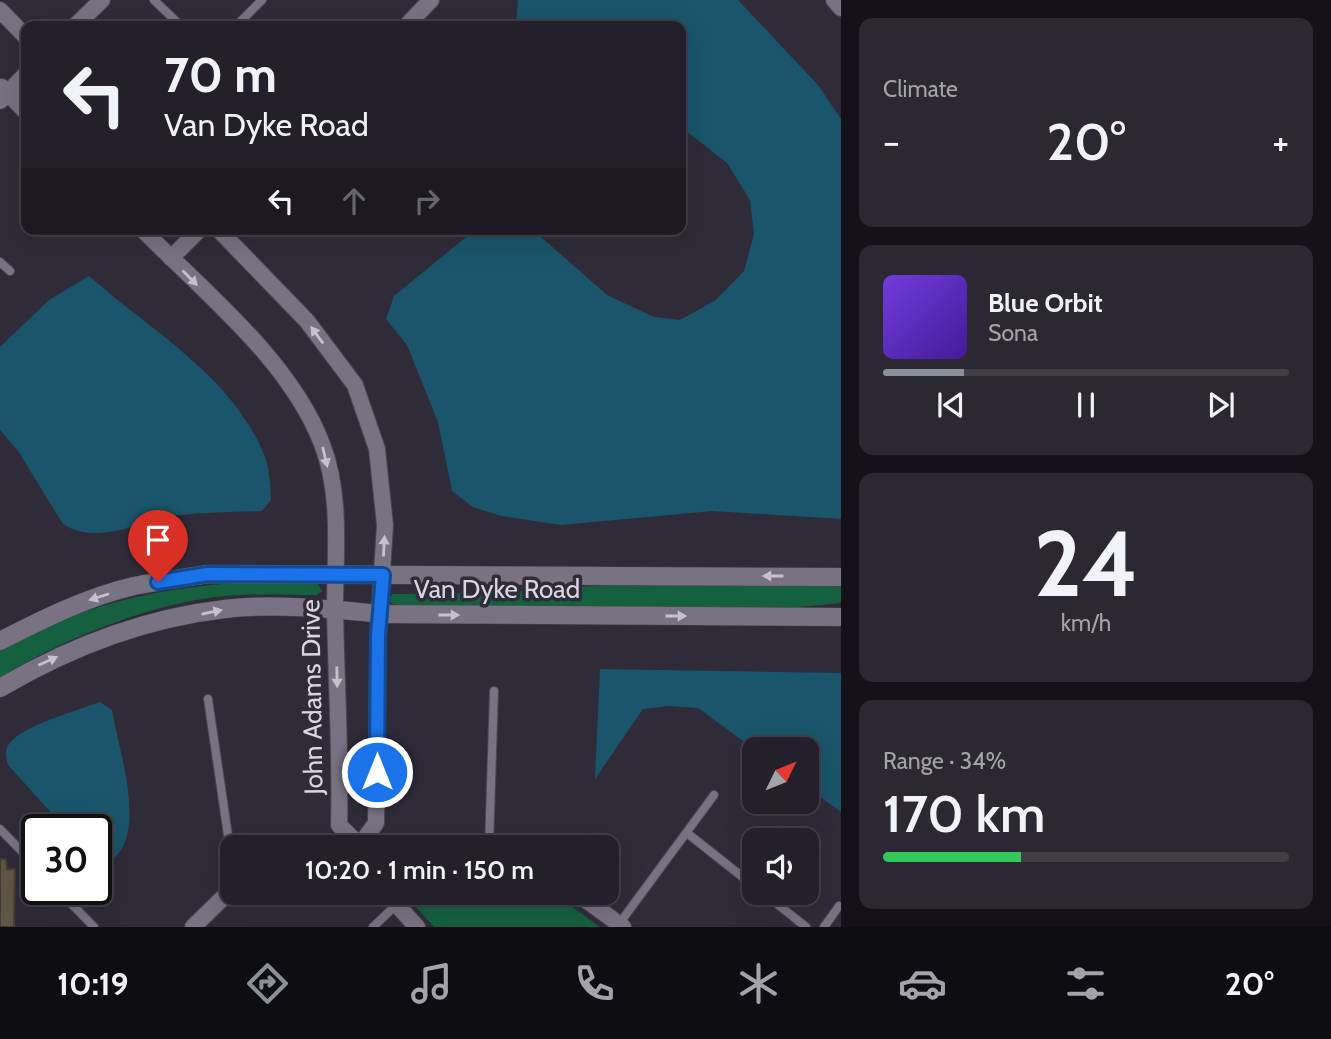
<!DOCTYPE html>
<meta charset="utf-8">
<style>
:root{--surface:#24202b;--page:#2c2833;--text:#f1f3f6;--muted:#a3a3a9;--line:#413e47;--accent:#8c9099}
body{margin:0;font-family:Cabin,sans-serif;background:var(--page);color:var(--text);height:100vh;display:flex;flex-direction:column;font-size:26px;white-space:nowrap}
*{box-sizing:border-box;margin:0}
p{font-size:23px;color:var(--muted)}
.icon{flex:none;width:38px;height:38px;fill:none;stroke:currentColor;stroke-width:2;stroke-linecap:round;stroke-linejoin:round}
.map{position:relative;flex:1;overflow:hidden}
.side{display:flex;flex-direction:column;gap:18px;padding:18px;background:#141218;width:490px}
.side>*{flex:none}
.banner{position:absolute;left:21px;top:21px;width:665px;height:214px;border-radius:14px;box-shadow:0 7px 28px #0002,0 0 0 2px var(--line);background:#24202b;color:var(--text);overflow:hidden}
.needle{width:46px;rotate:47deg}
.buttons{position:absolute;left:742px;top:737px;display:grid;gap:14px}
.buttons a{display:grid;place-items:center;width:77px;height:77px;border-radius:14px;background:var(--surface);box-shadow:0 7px 28px #0002,0 0 0 2px var(--line);font-size:35px}
.speed{position:absolute;left:21px;top:814px;display:flex;gap:14px;font-size:35px;font-weight:700;text-align:center}
.speed>*{display:grid;place-content:center;width:91px;height:91px;border-radius:50%;background:var(--surface);box-shadow:0 7px 28px #0002,0 0 0 2px var(--line);line-height:1}
.speed .limit{border:4px solid #111;border-radius:10px;background:#fff;color:#111}
.pin{position:absolute;display:grid;place-items:center;width:60px;height:60px;color:#fff;margin:-72px -30px;border-radius:50% 50% 50% 0;rotate:-45deg;box-shadow:0 0 7px #0007}
.pin .icon{rotate:45deg}
.me{position:absolute;width:77px;margin:-38px;rotate:0deg;stroke-linejoin:round;filter:drop-shadow(0 0 5px #0008)}
.turn{display:flex;align-items:center;gap:24px;height:147px;padding:0 28px;font-size:32px}
.turn .icon{width:91px;height:91px;stroke-width:2.5}
.turn b{display:block;font-size:49px;line-height:60px}
.lanes{display:flex;align-items:center;height:66px;padding:0 28px;background:#0003;justify-content:center;gap:35px;direction:ltr}
.lanes .off{opacity:.35}
.big{font-size:52px;font-weight:600;line-height:1.1}
.side .tile{flex:1;display:flex;flex-direction:column;justify-content:center;gap:10px;min-width:0;padding:0 24px;border-radius:14px;background:var(--page)}
.side .dial{align-items:center;gap:0}
.dial b{font-size:91px;line-height:1}
.song{display:flex;align-items:center;gap:21px}
.cover{width:84px;height:84px;border-radius:10px;background:linear-gradient(135deg,hsl(260 70% 55%),hsl(260 70% 35%))}
.played{height:7px;border-radius:4px;background:linear-gradient(90deg,var(--accent) 20%,var(--line) 20%)}
.keys{display:flex;justify-content:space-around;direction:ltr}
.heat{display:flex;justify-content:space-between;align-items:center;font-size:38px;direction:ltr}
.charge{height:10px;border-radius:5px;background:linear-gradient(90deg,#34c759 34%,var(--line) 0)}
.trip{position:absolute;left:220px;top:835px;width:399px;height:70px;border-radius:14px;background:var(--surface);box-shadow:0 7px 28px #0002,0 0 0 2px var(--line);font-weight:600;line-height:70px;text-align:center}
.dock{display:flex;height:112px;justify-content:space-around;align-items:center;background:#0e0d11;color:var(--muted)}
.dock .icon{width:49px;height:49px}
.dock .active{color:var(--accent)}
.dock b{font-size:32px;color:var(--text)}
main{display:flex;flex:1;min-height:0}
.map>svg:first-child{display:block}
.green{fill:#15603f}
.water{fill:#1a556b}
.building{fill:#615748;stroke:#443d32;stroke-width:2}
.lines{fill:none;stroke-linecap:round;stroke-linejoin:round}
.service-casing{stroke:#4a4652;stroke-width:10}
.minor-casing{stroke:#4a4652;stroke-width:18}
.tertiary-casing{stroke:#4a4652;stroke-width:19}
.service{stroke:#787283;stroke-width:8}
.minor{stroke:#787283;stroke-width:16}
.tertiary{stroke:#787283;stroke-width:18}
.oneway{fill:#c6c2cd}
.route-casing{stroke:#114b97;stroke-width:18}
.route{stroke:#1a73e8;stroke-width:12}
.labels{text-anchor:middle;dominant-baseline:central;stroke-width:7;stroke-linejoin:round;paint-order:stroke}
.street-label{font-size:26px;fill:#d9d6e0;stroke:#302b39}
</style>
<main>
<div class="map">
<svg width="841" height="927" viewBox="0 0 841 927">
<rect width="100%" height="100%" fill="#302b39"/>
<g class="green">
<path d="M300,581L318,584L322,591L317,595C284,595 249,593 215,597C146,606 59,640 0,678V649C97,596 190,581 300,581Z"/>
<path d="M635,583L841,585V603L778,609L414,607L392,604L389,598L393,594L491,593Z"/>
<path d="M403,893H553L600,927H434Z"/>
</g>
<g class="water">
<path d="M518,0H738L818,85L841,119V519L713,511L561,525L501,516L473,507L452,491L438,422L407,345L386,319L394,296L476,229H532L607,295L654,317L680,320L716,300L744,271L754,234L750,200L727,163L681,127V26H516Z"/>
<path d="M89,276C151,331 233,376 265,457C270,470 270,486 271,500L262,511C234,512 207,512 179,515C143,520 97,547 63,524L18,451L0,430V347L49,300Z"/>
<path d="M600,669L841,673V812L807,787V749H754L698,708L668,706L643,709L595,779Z"/>
<path d="M100,702L112,710C118,748 147,830 114,858L96,853V830L66,829L8,765C6,758 4,750 9,744C21,726 79,710 100,702Z"/>
</g>
<path class="building" d="M0,859H6L7,869H15L14,927H0Z"/>
<g class="lines">
<defs>
<g id="service">
<path d="M154,0L181,26"/>
<path d="M236,26L262,0"/>
<path d="M0,262L10,271"/>
<path d="M208,699L229,842L233,847"/>
<path d="M0,829L37,867"/>
<path d="M687,833L754,886"/>
<path d="M489,847L494,691"/>
<path d="M57,889L94,927"/>
<path d="M762,892L806,927"/>
<path d="M619,924L714,795"/>
<path d="M373,927L396,905"/>
<path d="M824,927L839,906"/>
</g>
<g id="minor">
<path d="M834,0L841,8"/>
<path d="M0,10L26,37"/>
<path d="M75,26L102,0"/>
<path d="M406,26L431,0"/>
<path d="M2,87L26,112"/>
<path d="M0,101L26,74"/>
<path d="M142,229C204,292 290,360 322,444C342,495 335,554 335,607C336,680 341,753 339,825L361,847"/>
<path d="M218,229L307,321L355,385L377,449L385,525L378,636L376,823L360,845"/>
<path d="M171,258L200,229"/>
<path d="M310,847L334,843L388,847"/>
<path d="M385,892L417,927"/>
<path d="M575,892L623,927"/>
<path d="M193,927L233,888"/>
</g>
<g id="tertiary">
<path d="M0,641C43,619 87,597 134,586C158,581 184,578 208,574L841,577"/>
<path d="M0,688C68,648 146,618 225,609C272,603 333,609 380,614L841,617"/>
</g>
</defs>
<use href="#service" class="service-casing"/>
<use href="#minor" class="minor-casing"/>
<use href="#tertiary" class="tertiary-casing"/>
<use href="#service" class="service"/>
<use href="#minor" class="minor"/>
<use href="#tertiary" class="tertiary"/>
</g>
<defs><path id="oneway-solid" d="M-6-.8H1V-3.2L6.5 0L1 3.2V.8H-6Z" transform="scale(1.75)"/></defs>
<g class="oneway">
<use href="#oneway-solid" transform="translate(190 278) rotate(45)"/>
<use href="#oneway-solid" transform="translate(317 335) rotate(-126)"/>
<use href="#oneway-solid" transform="translate(325 457) rotate(77)"/>
<use href="#oneway-solid" transform="translate(384 546) rotate(-87)"/>
<use href="#oneway-solid" transform="translate(773 576) rotate(-180)"/>
<use href="#oneway-solid" transform="translate(99 597) rotate(162)"/>
<use href="#oneway-solid" transform="translate(212 612) rotate(-12)"/>
<use href="#oneway-solid" transform="translate(449 615)"/>
<use href="#oneway-solid" transform="translate(676 616)"/>
<use href="#oneway-solid" transform="translate(48 661) rotate(-24)"/>
<use href="#oneway-solid" transform="translate(337 677) rotate(89)"/>
</g>
<g class="lines">
<defs>
<path id="route" d="M158,582L208,574L383,575L378,636L377,772"/>
</defs>
<use href="#route" class="route-casing"/>
<use href="#route" class="route"/>
</g>
<g class="labels">
<g class="street-label">
<text x="497" y="589">Van Dyke Road</text>
<text transform="translate(312 697) rotate(-91)">John Adams Drive</text>
</g>
</g>
</svg>
<div class="buttons">
<a><svg class="needle" viewBox="-14 -14 28 28"><path d="M0-13l5 13h-10z" fill="#e53935"/><path d="M0 13l5-13h-10z" fill="#a3a3a9"/></svg></a>
<a><svg class="icon" aria-label="sound" viewBox="0 0 24 24"><path d="M4 9h4l5-4v14l-5-4H4zM17 9q2 3 0 6"/></svg></a>
</div>
<div class="speed"><div class="limit">30</div></div>
<div class="pin" style="left:158px;top:582px;background:#d93025"><svg class="icon" aria-label="arrive" viewBox="0 0 24 24"><path d="M6 21V4h12l-3 4 3 4H6"/></svg></div>
<svg class="me" style="left:377px;top:772px" viewBox="-20 -20 40 40"><circle r="17" fill="#1a73e8" stroke="#fff" stroke-width="3"/><path d="M0-11L8 9 0 5-8 9z" fill="#fff"/></svg>
<div class="trip">10:20 · 1 min · 150 m</div>
<div class="banner">
<div class="turn"><svg class="icon" aria-label="left" viewBox="0 0 24 24"><path d="M17 20v-9H6M10 6l-5 5 5 5"/></svg><div><b>70 m</b>Van Dyke Road</div></div>
<div class="lanes"><svg class="icon" aria-label="left" viewBox="0 0 24 24"><path d="M17 20v-9H6M10 6l-5 5 5 5"/></svg><svg class="icon off" aria-label="ahead" viewBox="0 0 24 24"><path d="M12 20V5M6 11l6-6 6 6"/></svg><svg class="icon off" aria-label="right" viewBox="0 0 24 24"><path d="M7 20v-9h11M14 6l5 5-5 5"/></svg></div>
</div>
</div>
<section class="side">
<div class="tile"><p>Climate</p>
<div class="heat"><a>−</a><b class="big">20°</b><a>+</a></div>
</div>
<div class="tile">
<div class="song"><i class="cover"></i><div><b>Blue Orbit</b><p>Sona</p></div></div>
<div class="played"></div>
<div class="keys"><svg class="icon" aria-label="previous" viewBox="0 0 24 24"><path d="M18 5L8 12l10 7zM5 5v14"/></svg><svg class="icon" aria-label="pause" viewBox="0 0 24 24"><path d="M8 5v14M16 5v14"/></svg><svg class="icon" aria-label="next" viewBox="0 0 24 24"><path d="M6 5l10 7-10 7zM19 5v14"/></svg></div>
</div>
<div class="tile dial"><b>24</b><p>km/h</p></div>
<div class="tile"><p>Range · 34%</p><b class="big">170 km</b><div class="charge"></div></div>
</section>
</main>
<nav class="dock">
<b>10:19</b>
<svg class="icon active" aria-label="directions" viewBox="0 0 24 24"><path d="M12 3l9 9-9 9-9-9zM9 14v-3h6M13 9l2 2-2 2"/></svg>
<svg class="icon" aria-label="music" viewBox="0 0 24 24"><path d="M9 18V5l10-2v13"/><circle cx="6" cy="18" r="3"/><circle cx="16" cy="16" r="3"/></svg>
<svg class="icon" aria-label="phone" viewBox="0 0 24 24"><path d="M5 4h4l2 5-3 2q2 4 5 5l2-3 5 2v4C11 20 4 13 5 4z"/></svg>
<svg class="icon" aria-label="climate" viewBox="0 0 24 24"><path d="M12 3v18M4 7l16 10M4 17L20 7"/></svg>
<svg class="icon" aria-label="car" viewBox="0 0 24 24"><path d="M5 17H2v-5l4-1 3-4h7l3 4 3 1v5h-3M9 17h6M6 11h13"/><circle cx="7" cy="17" r="2"/><circle cx="17" cy="17" r="2"/></svg>
<svg class="icon" aria-label="filters" viewBox="0 0 24 24"><path d="M4 7h16M4 17h16"/><circle cx="9" cy="7" r="2"/><circle cx="15" cy="17" r="2"/></svg>
<b>20°</b>
</nav>
